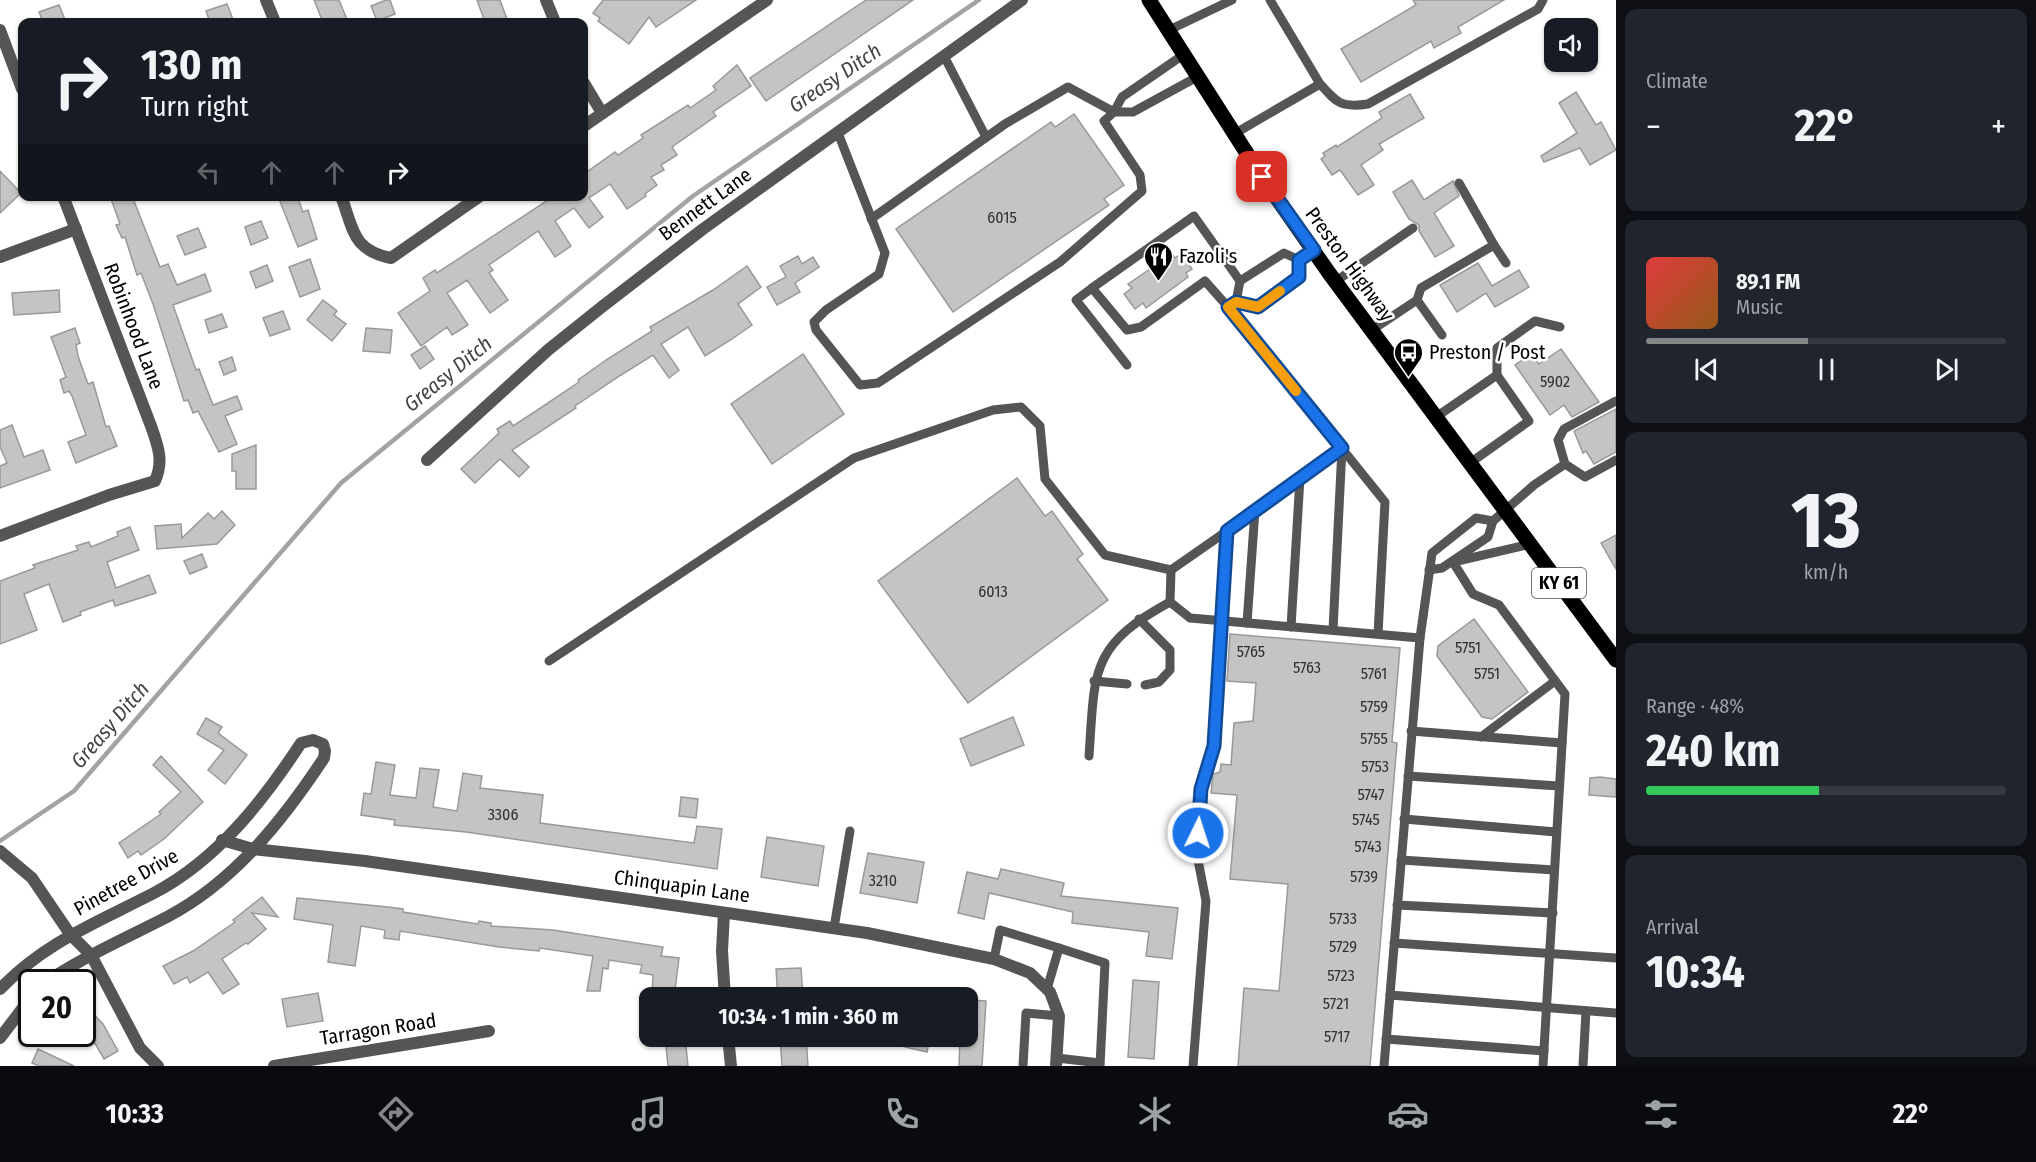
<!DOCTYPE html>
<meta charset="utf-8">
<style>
:root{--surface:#171b24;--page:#20242c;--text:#f1f3f6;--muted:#9ea1a6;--line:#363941;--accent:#858687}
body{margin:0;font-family:"Fira Sans Condensed",sans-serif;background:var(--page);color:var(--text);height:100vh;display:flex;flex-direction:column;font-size:22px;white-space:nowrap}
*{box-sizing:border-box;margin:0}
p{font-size:20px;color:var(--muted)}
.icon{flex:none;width:33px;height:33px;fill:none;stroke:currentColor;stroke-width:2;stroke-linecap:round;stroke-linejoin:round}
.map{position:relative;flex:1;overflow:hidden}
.panel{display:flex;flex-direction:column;gap:9px;padding:9px;background:#0d0f14;width:420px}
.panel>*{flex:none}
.hud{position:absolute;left:18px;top:18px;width:570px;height:183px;border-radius:12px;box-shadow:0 2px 4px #0004;background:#171b24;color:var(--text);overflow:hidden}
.controls{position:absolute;left:1544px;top:18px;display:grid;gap:12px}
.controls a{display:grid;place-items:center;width:54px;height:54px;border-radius:12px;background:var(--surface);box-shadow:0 2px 4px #0004;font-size:30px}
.speed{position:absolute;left:18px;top:969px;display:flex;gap:12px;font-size:30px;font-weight:700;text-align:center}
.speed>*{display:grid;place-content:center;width:78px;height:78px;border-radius:50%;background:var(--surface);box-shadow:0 2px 4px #0004;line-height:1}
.speed .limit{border:3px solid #111;border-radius:9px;background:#fff;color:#111}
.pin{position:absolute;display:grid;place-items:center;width:51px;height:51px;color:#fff;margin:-26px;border-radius:12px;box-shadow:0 3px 9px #0006}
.me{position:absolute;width:66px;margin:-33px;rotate:4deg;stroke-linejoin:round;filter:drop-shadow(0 0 4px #0008)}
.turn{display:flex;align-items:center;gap:21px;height:126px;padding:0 24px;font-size:27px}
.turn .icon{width:78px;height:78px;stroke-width:2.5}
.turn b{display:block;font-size:42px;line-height:51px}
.lanes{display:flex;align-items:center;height:57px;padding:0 24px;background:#0003;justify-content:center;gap:30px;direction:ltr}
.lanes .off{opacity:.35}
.big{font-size:45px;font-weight:700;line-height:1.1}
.panel .card{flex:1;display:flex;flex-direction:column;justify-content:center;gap:9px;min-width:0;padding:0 21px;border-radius:12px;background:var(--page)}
.panel .dial{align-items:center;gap:0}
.dial b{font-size:78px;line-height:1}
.song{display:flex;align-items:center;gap:18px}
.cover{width:72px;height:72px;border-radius:9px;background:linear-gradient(135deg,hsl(0 70% 55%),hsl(30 70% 35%))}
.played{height:6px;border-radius:3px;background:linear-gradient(90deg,var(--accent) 45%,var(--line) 45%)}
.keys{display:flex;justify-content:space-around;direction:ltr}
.heat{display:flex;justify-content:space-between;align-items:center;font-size:33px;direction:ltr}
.charge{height:9px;border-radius:4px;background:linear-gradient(90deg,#34c759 48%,var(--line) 0)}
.trip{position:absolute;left:639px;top:987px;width:339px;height:60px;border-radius:12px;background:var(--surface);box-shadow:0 2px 4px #0004;font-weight:700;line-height:60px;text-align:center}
.dock{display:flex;height:96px;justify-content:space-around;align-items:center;background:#090b0e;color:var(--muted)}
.dock .icon{width:42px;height:42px}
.dock .on{color:var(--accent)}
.dock b{font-size:27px;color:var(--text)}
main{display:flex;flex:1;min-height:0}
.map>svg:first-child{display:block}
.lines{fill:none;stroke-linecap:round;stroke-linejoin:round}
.stream{stroke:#a3a3a3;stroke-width:4.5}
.building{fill:#c4c4c4;stroke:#999;stroke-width:1.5}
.lane{stroke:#555;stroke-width:9}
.street{stroke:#555;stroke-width:12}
.primary{stroke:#000;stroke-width:15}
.route-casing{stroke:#114b97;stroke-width:15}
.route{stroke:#1a73e8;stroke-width:10}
.slow{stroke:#f59e0b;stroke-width:10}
.labels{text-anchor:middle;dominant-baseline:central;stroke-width:5;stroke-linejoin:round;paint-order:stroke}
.number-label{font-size:16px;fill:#313131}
.shield{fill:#fff;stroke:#4c4c4c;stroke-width:1.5}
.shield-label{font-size:18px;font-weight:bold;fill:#000}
.street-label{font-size:20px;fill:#000;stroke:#fff}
.poi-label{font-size:20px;fill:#000;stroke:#fff;text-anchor:start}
.water-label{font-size:21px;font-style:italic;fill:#444;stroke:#fff}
</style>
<main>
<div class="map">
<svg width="1616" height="1066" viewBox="0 0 1616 1066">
<rect width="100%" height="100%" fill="#fff"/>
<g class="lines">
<path class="stream" d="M0,841L74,791L341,483L693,196L979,0"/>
</g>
<g class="building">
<path d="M314,0H339L348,22H323Z"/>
<path d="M386,0H390L395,14L377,21L371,6Z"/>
<path d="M477,0H500L508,22H485Z"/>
<path d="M603,0H696L656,27L649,17L629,44L598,21L600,18L593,13Z"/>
<path d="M866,0H913L766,101L750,78Z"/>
<path d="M1413,0H1504L1458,27L1461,33L1434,48L1431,41L1361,82L1341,49L1416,5Z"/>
<path d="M227,4L234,22H210L206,11Z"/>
<path d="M59,5L66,22H43L39,12Z"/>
<path d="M737,65L751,86L713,112L716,116L672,147L677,155L661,165L664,170L651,177L657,185L645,194L646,196L627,209L610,184L589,198L603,217L589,228L574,208L555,221L571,246L555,257L538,231L489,265L493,270L489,273L508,300L490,313L467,280L447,293L468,325L452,335L447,327L421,346L398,313L430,291L423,278L435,270L437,273L554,196H584V174L615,152L618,155L643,138L641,135L688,105L690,108L716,90L713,86Z"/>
<path d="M1576,92L1596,125L1601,122L1616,150L1590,165L1580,148L1544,162L1541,156L1577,133L1559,103Z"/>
<path d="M1410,94L1424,118L1379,144L1383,150L1361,165L1374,185L1358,195L1340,170L1332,175L1321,159L1325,156L1323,153L1336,145L1337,147L1382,118L1379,112Z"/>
<path d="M1074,114L1124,185L1104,199L1109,205L953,312L896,229L1051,122L1055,127Z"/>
<path d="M0,171L21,193L0,213Z"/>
<path d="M1412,180L1424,200L1453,181L1459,196L1434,213L1454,246L1435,257L1419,231V225L1409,219L1393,192Z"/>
<path d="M110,196H132L160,267L168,264L177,285L205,274L211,291L173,305L196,370L199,369L213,405L237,396L242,409L225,416L237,444L219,452L198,411L193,413L188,400L184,401L153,304L141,273L137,275L125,237L122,238L116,225L120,224Z"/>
<path d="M278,196H297L303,212L308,210L317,239L298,247Z"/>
<path d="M261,221L268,238L251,245L245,227Z"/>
<path d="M198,228L206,247L185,255L177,236Z"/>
<path d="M1172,254L1175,258L1181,254L1192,269L1186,273L1188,277L1146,308L1143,303L1135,309L1124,294L1132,288L1128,284Z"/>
<path d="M798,256L802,264L813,257L819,267L795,283L800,292L777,305L767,287L786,277L780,266Z"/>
<path d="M310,259L320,289L300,297L289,267Z"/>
<path d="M1478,263L1492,286L1519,270L1529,287L1495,307L1486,293L1457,312L1440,285Z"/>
<path d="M267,265L273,281L256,288L250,272Z"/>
<path d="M747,266L761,287L738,304L752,325L732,339L705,356L688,327L661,344L679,370L669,378L653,355L621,375L575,406L576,408L512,450L529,467L519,477L500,459L475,483L461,469L499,433L497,429L510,421L513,426L536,411L579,382L578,380L606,360L652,331L650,327L713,290Z"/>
<path d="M59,290L60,312L14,315L12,293Z"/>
<path d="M323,300L337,311L334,315L346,324L332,341L307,320Z"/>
<path d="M283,311L290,329L270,336L263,318Z"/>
<path d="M222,314L227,327L209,333L205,320Z"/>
<path d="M75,328L80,343L76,345L78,356L88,384L93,382L106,427L109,426L117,446L76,463L68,442L86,435L72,396L69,391L64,393L60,380L66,377L51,337Z"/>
<path d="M366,328L392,330L390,353L363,351Z"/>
<path d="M425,346L434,359L420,369L411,355Z"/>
<path d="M1561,349L1599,402L1572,417L1564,405L1550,415L1515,365L1531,354L1539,364Z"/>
<path d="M803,354L844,414L772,464L731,404Z"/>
<path d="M232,357L236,370L224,375L219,362Z"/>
<path d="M1616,409V452L1594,464L1586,451L1583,453L1574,431Z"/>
<path d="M12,425L24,457L43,450L50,470L0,488V466L7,463L0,447V430Z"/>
<path d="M256,445V489H236V471H232V454Z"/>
<path d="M1017,478L1045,516L1052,511L1083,554L1077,559L1108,600L968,703L878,581Z"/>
<path d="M222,511L235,525L217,544L157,549L155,526L181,524L182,538L208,513L214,519Z"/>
<path d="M130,527L139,550L107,562L116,588L149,575L156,593L115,606L113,600L80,612L81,615L63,622L49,584L24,594L37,630L0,644V581L35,568L33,565L78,550L76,546L89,542L91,547L118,536L117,532Z"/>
<path d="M1616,535V569L1601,543Z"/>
<path d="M202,554L207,567L190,574L184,561Z"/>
<path d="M1474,619L1528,692L1492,719L1482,717L1437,656L1438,646Z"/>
<path d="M1230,634L1400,648L1392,742L1397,743L1370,1066H1238L1244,988L1279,991L1288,884L1230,879L1237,795L1211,793L1213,774L1220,772L1221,764L1231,765L1234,723L1253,721L1256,683L1227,681Z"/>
<path d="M1013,717L1024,745L971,766L960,739Z"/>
<path d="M206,718L222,727L218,733L247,755L225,784L208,770L224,750L197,734Z"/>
<path d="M161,756L203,802L164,839L141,855L138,851L128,858L119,843L161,814L159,812L181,792L153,765Z"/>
<path d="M376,762L395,765L390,795L416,798L420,768L439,770L433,807L457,811L463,773L482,776L480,788L543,795L540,823L694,843L697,826L722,829L717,869L466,832L394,825L395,820L361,815L364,793L371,794Z"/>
<path d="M1600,777L1616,779V797L1589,795L1590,778Z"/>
<path d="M681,797L698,799L696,818L679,816Z"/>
<path d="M767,837L824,846L818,886L761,877Z"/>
<path d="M868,853L924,862L917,903L860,893Z"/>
<path d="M1001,869L1064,883L1061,896L1178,908L1172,959L1146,956L1149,932L1072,923L1073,912L989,893L984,919L958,913L967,872L998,879Z"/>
<path d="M262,897L278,917L252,913L266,929L248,944L246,943L222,959L239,984L223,994L208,972L190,983L187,977L174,984L163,966L193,951L235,922L233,920Z"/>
<path d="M297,898L388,907L403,909V912L478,924L479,921L491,923V926L553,930L663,947L661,956L679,958L674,998L652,997L653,975L640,973L642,965L609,960L608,969L603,968L600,991H587L593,956L540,948L539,951L499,947L400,931L399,940L384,938L385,930L361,926L355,966L328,962L333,925L294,919Z"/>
<path d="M801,968L803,998H778L776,969Z"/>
<path d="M1133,980L1159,982L1154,1059L1128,1057Z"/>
<path d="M318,993L323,1021L287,1027L282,999Z"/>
<path d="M968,1000L986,1001L982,1066H959L960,1036H968Z"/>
<path d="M82,1002L103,1024L118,1051L104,1059L82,1021Z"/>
<path d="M665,1036H685L688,1066H668Z"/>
<path d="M780,1036H806L808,1066H782Z"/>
<path d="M884,1036H930L927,1052L884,1042Z"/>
<path d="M38,1049L74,1066H39L32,1063Z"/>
</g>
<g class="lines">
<g class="lane">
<path d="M1270,0L1320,84"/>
<path d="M1167,31L1232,0"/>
<path d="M944,56L986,137"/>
<path d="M838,133L885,253L879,274L826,310L814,322L816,330L860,385L878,383L1060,262L1142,191L1140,175L1104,121L1114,112L1122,97L1183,55"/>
<path d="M1234,134L1320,84C1337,103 1341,108 1368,104L1538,9L1543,0"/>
<path d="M871,219L1005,124L1068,87L1114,112H1133L1197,77"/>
<path d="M1494,245L1506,263"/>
<path d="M1240,281L1194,216L1092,288L1127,330L1141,327L1205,281L1228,307L1385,502L1378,634"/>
<path d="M1336,281L1413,228"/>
<path d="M1092,288L1076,300L1127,365"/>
<path d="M1417,300L1442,335"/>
<path d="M1236,302L1258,307L1299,277V260"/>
<path d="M1228,307L1236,302L1240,281L1284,253L1299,260"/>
<path d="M1372,330L1417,300L1421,288L1494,245L1459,183"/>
<path d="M1497,375V348L1535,321L1560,327"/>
<path d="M1616,401L1564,429L1558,440L1565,464L1585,477L1616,460"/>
<path d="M1436,417L1497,375L1529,421L1470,463"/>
<path d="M1531,544L1453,562L1473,594L1499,605L1565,694L1543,1066"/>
<path d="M1171,570L1227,531"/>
<path d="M1429,570L1442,568L1488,537L1493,521L1534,485L1565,464"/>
<path d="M1139,619L1170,650V670L1159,682L1145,685"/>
<path d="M1247,623L1255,510"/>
<path d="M1291,627L1300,478"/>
<path d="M1333,630L1342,448"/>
<path d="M549,661L854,458L993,410L1021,407L1040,426L1045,479L1105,555L1171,570L1170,602L1190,618L1420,638"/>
<path d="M1094,681L1127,684"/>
<path d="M1411,731L1562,743"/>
<path d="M1481,737L1555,681"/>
<path d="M1089,756C1095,672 1089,646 1170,602"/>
<path d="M1408,776L1559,786"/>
<path d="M1404,819L1556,832"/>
<path d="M1401,860L1554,870"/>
<path d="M1397,905L1553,913"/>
<path d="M834,928L850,831"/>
<path d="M1394,943L1616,958"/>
<path d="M994,959L1000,930L1059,948"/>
<path d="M1047,989L1059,948L1105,963L1100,1066"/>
<path d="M1390,995L1616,1013"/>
<path d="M1386,1039L1544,1051"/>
<path d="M1057,1058L1100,1063"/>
<path d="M1023,1066L1026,1013L1059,1016"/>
<path d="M1193,1066L1206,901L1197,855L1201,789L1214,746L1227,531L1342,448"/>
<path d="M1384,1066L1420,638L1432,553L1476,518L1493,521"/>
<path d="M1583,1066L1586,1011"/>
</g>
<g class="street">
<path d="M266,0L275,22"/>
<path d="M546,0L555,22"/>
<path d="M0,30L22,89"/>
<path d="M584,83L602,113"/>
<path d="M584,126L767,0"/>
<path d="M341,196C354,230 352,250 391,258L480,196"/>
<path d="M0,257L76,229"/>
<path d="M427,460L548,350L603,306L703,229L1022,0"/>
<path d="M0,536L109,495L155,481C164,461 158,446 151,426L63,196"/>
<path d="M222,840L253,849L365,861L867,933L994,959L1030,973L1050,992L1059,1016L1056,1066"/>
<path d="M0,851L32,878L70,934L91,955L140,1048L158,1066"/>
<path d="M724,913L722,951L725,998"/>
<path d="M0,989C45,942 98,922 154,893C217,860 263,801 301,743L313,740L323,744L325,751L324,758C283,820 234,882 167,917C126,938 85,956 46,982"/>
<path d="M728,1036L731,1066"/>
<path d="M0,1038L32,996"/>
<path d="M274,1066L489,1031"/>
</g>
<path class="primary" d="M1149,0L1262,177L1329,273L1616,660"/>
</g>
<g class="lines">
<defs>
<path id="route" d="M1198,833L1201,789L1214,746L1227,531L1342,448L1228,307L1236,302L1258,307L1299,277V260L1314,250L1262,177"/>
</defs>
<use href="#route" class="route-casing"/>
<use href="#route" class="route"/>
<path class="slow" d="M1280,291L1258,307L1236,302L1228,307L1296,391"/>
</g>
<defs>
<symbol id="restaurant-pin" viewBox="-11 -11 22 30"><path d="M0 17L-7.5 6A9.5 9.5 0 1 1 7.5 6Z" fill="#000" stroke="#fff"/><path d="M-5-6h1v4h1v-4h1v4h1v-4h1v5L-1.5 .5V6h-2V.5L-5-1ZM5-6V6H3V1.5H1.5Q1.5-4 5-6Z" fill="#fff"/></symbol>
<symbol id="bus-pin" viewBox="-11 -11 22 30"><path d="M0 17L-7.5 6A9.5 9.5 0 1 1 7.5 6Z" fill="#000" stroke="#fff"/><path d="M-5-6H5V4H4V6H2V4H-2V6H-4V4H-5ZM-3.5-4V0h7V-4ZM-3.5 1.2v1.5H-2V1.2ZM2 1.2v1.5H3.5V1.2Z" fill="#fff"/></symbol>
</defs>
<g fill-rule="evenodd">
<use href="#restaurant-pin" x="1142" y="240" width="33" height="45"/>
<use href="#bus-pin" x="1392" y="336" width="33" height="45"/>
</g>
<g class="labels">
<g class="number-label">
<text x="1002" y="217">6015</text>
<text x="1555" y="381">5902</text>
<text x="993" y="591">6013</text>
<text x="1468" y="647">5751</text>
<text x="1251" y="651">5765</text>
<text x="1307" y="667">5763</text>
<text x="1374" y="673">5761</text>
<text x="1487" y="673">5751</text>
<text x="1374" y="706">5759</text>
<text x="1374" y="738">5755</text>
<text x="1375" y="766">5753</text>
<text x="1371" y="794">5747</text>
<text x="503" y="814">3306</text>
<text x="1366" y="819">5745</text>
<text x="1368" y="846">5743</text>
<text x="1364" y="876">5739</text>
<text x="883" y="880">3210</text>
<text x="1343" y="918">5733</text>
<text x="1343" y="946">5729</text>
<text x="1341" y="975">5723</text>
<text x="1336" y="1003">5721</text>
<text x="1337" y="1036">5717</text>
</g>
<rect class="shield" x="1532" y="568" width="54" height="30" rx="4.5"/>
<g class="shield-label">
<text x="1559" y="583">KY 61</text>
</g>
<g class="street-label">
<text transform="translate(705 204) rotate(-36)">Bennett Lane</text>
<text transform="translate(1350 264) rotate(54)">Preston Highway</text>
<text transform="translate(134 326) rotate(69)">Robinhood Lane</text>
<text transform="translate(126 882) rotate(-29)">Pinetree Drive</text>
<text transform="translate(682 886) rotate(8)">Chinquapin Lane</text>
<text transform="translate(378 1029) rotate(-9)">Tarragon Road</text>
</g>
<g class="poi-label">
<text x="1179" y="256">Fazoli's</text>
<text x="1429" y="352">Preston / Post</text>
</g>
<g class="water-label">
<text transform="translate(835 78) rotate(-34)">Greasy Ditch</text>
<text transform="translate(448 374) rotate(-39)">Greasy Ditch</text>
<text transform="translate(110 725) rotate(-49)">Greasy Ditch</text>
</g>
</g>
</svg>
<div class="controls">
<a><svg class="icon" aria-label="sound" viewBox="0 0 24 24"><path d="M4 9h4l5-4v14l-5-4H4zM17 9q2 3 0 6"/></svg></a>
</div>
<div class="speed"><div class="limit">20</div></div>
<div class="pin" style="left:1262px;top:177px;background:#d93025"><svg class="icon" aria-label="arrive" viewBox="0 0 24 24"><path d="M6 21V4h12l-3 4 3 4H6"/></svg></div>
<svg class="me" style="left:1198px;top:833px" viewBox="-20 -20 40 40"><circle r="17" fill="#1a73e8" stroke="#fff" stroke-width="3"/><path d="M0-11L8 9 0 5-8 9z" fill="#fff"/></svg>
<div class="trip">10:34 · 1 min · 360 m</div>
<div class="hud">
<div class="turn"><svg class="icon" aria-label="right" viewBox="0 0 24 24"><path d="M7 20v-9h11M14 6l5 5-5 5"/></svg><div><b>130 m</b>Turn right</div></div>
<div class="lanes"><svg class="icon off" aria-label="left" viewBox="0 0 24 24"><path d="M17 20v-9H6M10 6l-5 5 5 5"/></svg><svg class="icon off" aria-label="ahead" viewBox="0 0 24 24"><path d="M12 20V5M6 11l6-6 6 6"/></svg><svg class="icon off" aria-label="ahead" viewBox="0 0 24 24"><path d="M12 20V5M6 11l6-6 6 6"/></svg><svg class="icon" aria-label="right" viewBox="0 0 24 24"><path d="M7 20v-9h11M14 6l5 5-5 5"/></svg></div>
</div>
</div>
<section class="panel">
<div class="card"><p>Climate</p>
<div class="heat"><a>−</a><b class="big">22°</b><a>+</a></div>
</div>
<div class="card">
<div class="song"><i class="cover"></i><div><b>89.1 FM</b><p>Music</p></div></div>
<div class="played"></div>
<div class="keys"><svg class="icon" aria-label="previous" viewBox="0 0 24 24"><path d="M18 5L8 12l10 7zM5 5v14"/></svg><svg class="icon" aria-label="pause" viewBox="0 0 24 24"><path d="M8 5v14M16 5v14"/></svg><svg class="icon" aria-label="next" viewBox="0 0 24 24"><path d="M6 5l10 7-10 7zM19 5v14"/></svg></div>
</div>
<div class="card dial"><b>13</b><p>km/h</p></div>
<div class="card"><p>Range · 48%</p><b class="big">240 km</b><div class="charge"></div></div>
<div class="card"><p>Arrival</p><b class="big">10:34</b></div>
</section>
</main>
<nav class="dock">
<b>10:33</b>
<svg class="icon on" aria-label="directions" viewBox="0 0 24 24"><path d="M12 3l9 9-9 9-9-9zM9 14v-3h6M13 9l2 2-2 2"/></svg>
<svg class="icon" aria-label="music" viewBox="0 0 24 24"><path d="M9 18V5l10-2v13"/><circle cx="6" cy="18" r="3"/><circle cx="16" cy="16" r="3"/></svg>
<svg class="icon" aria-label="phone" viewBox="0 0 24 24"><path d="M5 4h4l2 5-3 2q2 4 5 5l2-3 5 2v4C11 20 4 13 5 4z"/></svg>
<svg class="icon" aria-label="climate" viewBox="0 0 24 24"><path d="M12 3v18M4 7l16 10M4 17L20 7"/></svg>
<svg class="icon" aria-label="car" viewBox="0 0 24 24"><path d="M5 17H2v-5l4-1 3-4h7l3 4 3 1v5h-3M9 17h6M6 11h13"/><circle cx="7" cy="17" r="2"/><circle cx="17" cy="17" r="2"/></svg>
<svg class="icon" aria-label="filters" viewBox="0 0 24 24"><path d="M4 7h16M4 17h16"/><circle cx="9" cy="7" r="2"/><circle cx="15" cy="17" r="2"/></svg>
<b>22°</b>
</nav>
